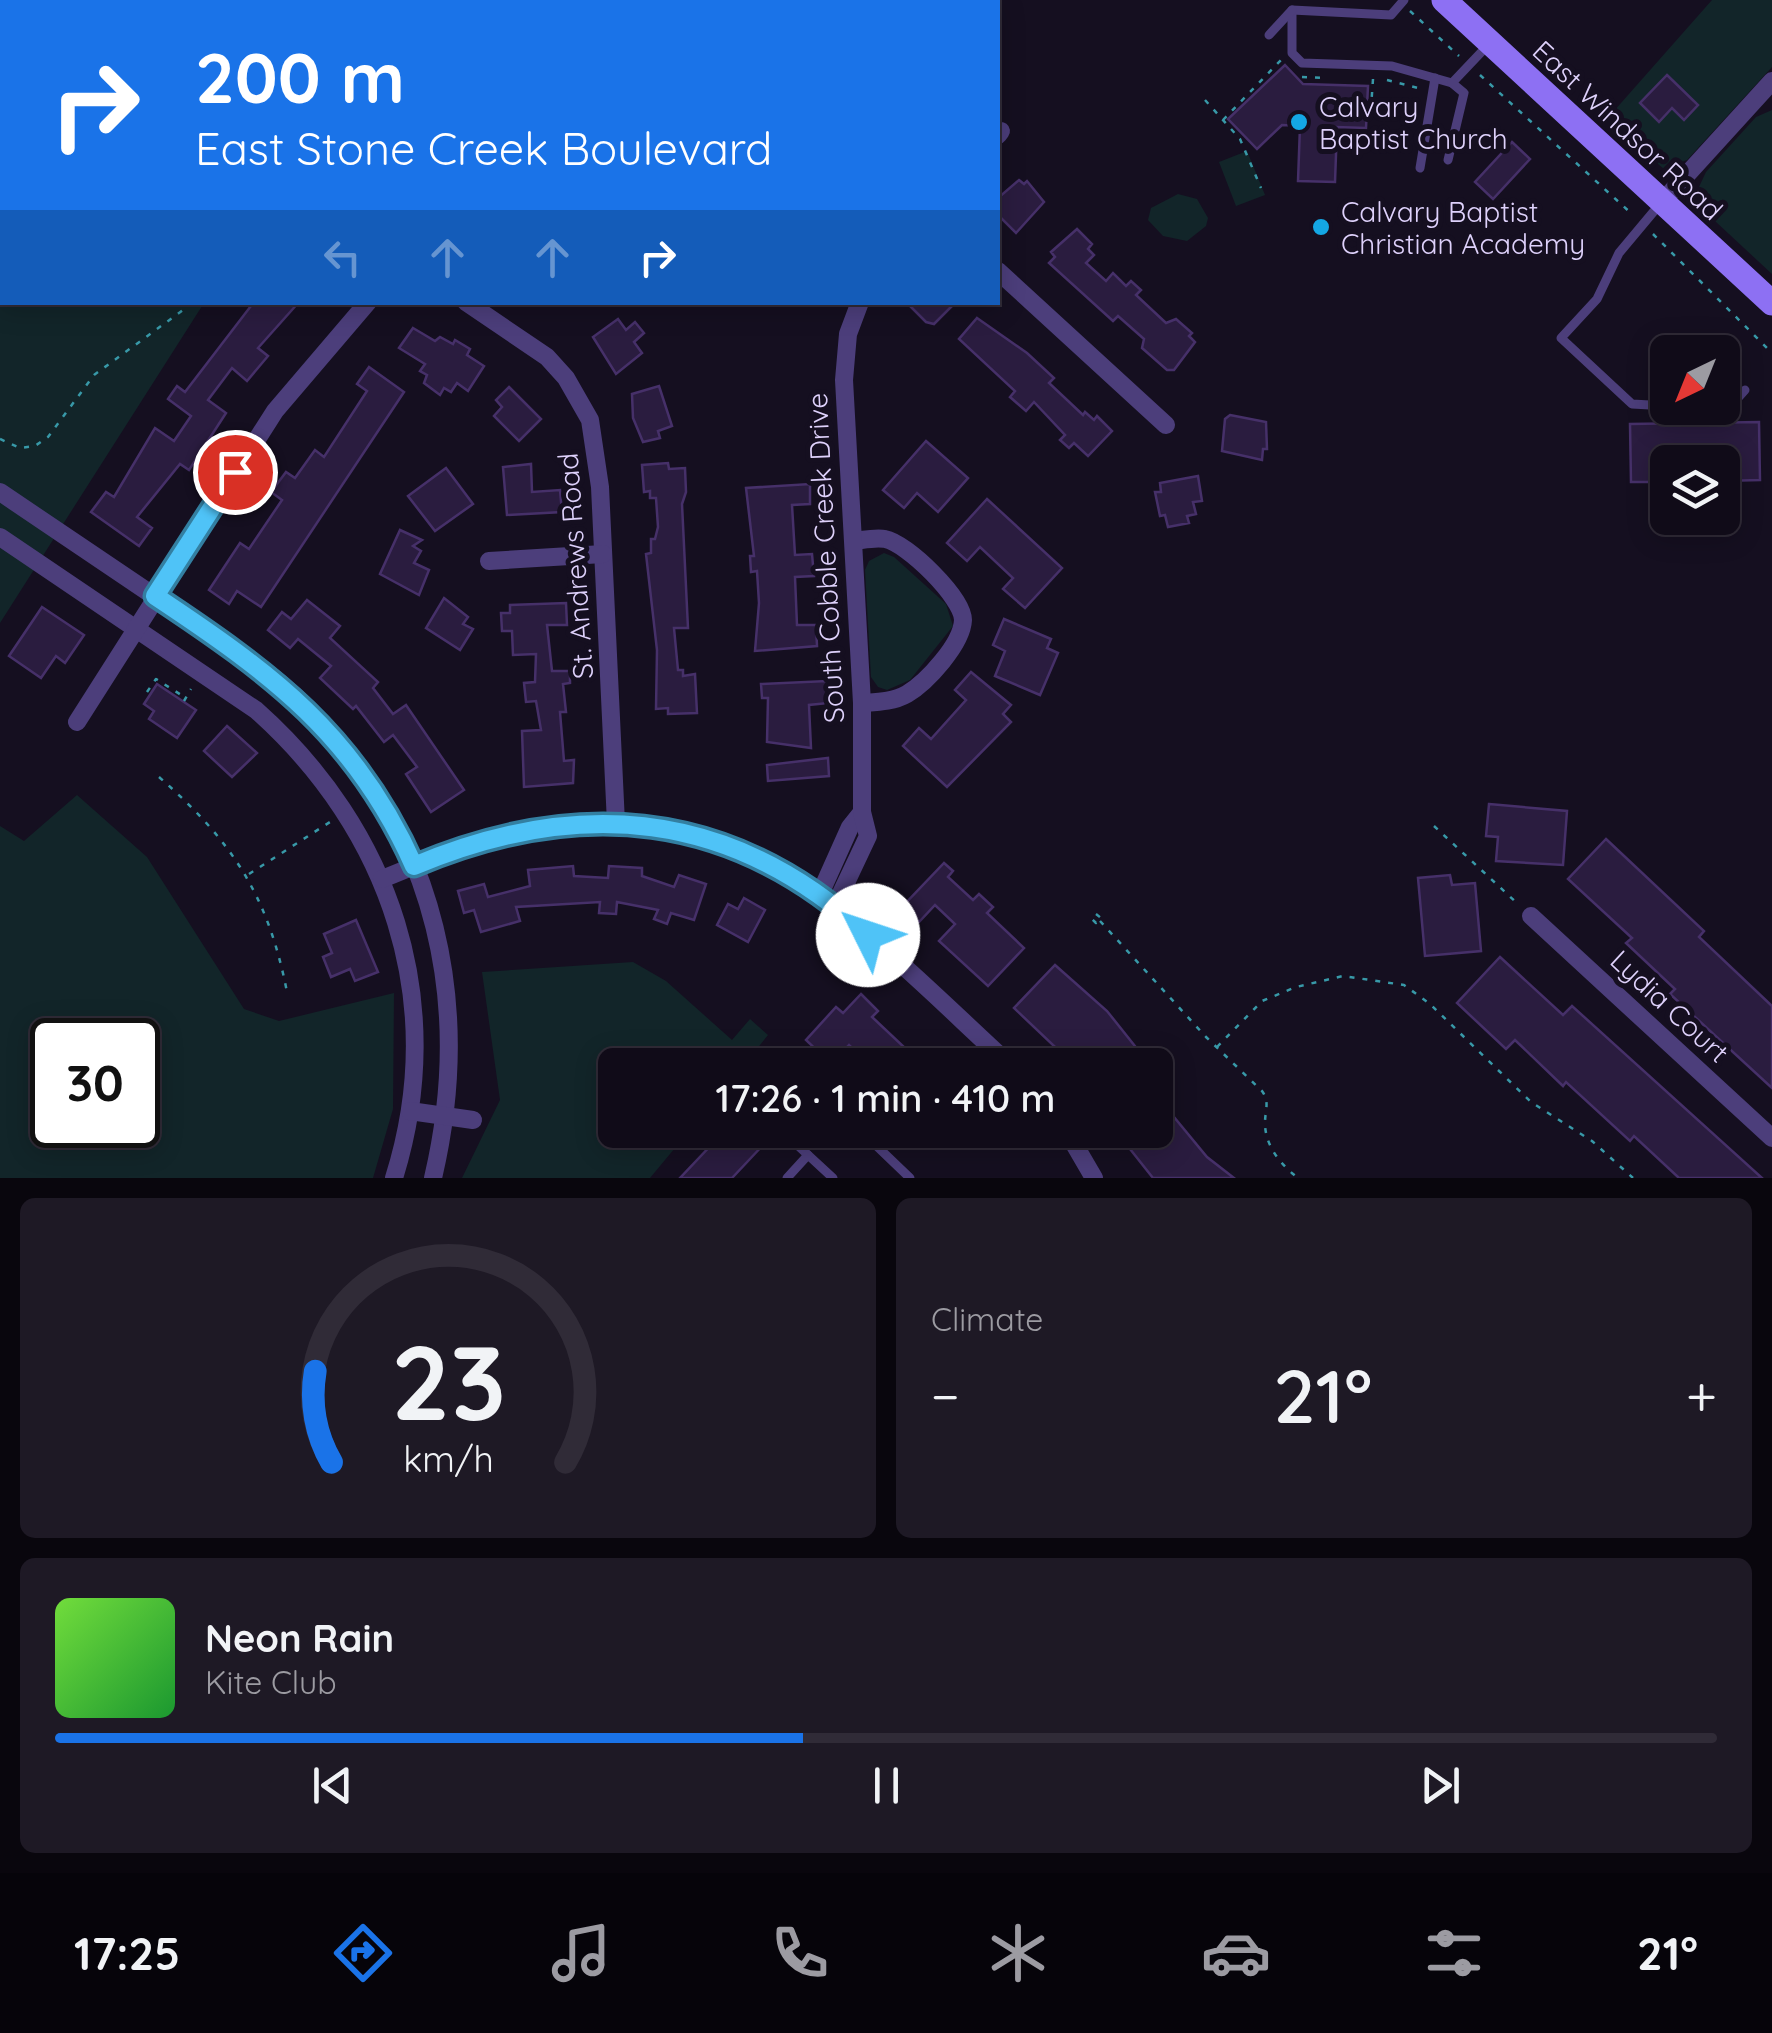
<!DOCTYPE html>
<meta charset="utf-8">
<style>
:root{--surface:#100b18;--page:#1e1925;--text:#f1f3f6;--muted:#9c9ba2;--line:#302b37;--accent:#1a73e8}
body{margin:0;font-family:Quicksand,sans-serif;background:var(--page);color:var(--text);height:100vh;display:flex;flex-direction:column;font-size:38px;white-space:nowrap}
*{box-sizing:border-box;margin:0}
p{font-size:32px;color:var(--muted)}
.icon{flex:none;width:55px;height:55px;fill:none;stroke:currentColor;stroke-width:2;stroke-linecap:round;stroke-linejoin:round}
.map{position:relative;height:1178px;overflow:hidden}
.drawer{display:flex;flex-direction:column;gap:20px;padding:20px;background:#09060d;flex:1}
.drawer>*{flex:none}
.top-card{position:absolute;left:0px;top:0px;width:1000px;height:305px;box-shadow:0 5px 25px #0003,0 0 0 2px var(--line);background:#1a73e8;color:#fff;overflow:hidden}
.needle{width:65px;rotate:223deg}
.controls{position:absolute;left:1650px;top:335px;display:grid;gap:20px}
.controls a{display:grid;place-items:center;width:90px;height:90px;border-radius:15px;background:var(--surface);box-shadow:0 5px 25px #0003,0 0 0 2px var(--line);font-size:50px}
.speed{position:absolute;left:30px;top:1018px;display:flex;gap:20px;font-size:50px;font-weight:700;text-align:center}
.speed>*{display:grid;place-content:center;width:130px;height:130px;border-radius:50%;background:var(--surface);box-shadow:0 5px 25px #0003,0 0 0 2px var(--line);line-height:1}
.speed .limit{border:5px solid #111;border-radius:15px;background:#fff;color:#111}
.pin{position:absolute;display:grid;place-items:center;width:85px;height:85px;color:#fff;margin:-42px;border:5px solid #fff;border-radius:50%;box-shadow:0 2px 10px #0007}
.me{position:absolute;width:110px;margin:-55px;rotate:311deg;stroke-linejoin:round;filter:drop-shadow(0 0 8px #0008)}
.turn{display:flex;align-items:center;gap:35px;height:210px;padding:0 30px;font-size:45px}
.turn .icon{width:130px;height:130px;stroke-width:2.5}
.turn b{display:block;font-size:70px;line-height:85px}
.lanes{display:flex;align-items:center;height:95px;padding:0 30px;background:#0003;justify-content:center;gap:50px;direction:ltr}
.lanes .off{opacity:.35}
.big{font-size:75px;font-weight:600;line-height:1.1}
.drawer .card{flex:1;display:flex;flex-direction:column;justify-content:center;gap:15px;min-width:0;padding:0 35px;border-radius:15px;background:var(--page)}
.drawer .dial{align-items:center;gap:0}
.dial svg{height:260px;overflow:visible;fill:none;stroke:var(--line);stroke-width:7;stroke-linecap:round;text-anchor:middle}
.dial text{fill:var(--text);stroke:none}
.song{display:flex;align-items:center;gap:30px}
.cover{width:120px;height:120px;border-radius:15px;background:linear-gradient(135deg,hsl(100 70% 55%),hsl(130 70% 35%))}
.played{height:10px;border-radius:5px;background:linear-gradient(90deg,var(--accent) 45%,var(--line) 45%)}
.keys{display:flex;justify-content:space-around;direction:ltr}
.heat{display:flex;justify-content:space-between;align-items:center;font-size:55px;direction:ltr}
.drawer .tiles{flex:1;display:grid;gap:20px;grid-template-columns:1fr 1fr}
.card:last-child{grid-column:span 2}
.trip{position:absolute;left:598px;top:1048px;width:575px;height:100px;border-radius:15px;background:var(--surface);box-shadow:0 5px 25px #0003,0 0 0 2px var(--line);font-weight:600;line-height:100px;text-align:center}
.dock{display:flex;height:160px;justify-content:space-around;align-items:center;background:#06040a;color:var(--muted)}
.dock .icon{width:70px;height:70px}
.dock .on{color:var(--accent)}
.dock b{font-size:45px;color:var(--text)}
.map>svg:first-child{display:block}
.green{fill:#122529;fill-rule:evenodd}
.building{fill:#2a1c3f;stroke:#463069;stroke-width:2.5}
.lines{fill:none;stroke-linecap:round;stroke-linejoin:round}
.path{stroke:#3899a8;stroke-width:2.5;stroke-dasharray:5 8;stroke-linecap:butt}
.lane{stroke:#4c3e7b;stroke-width:9}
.street{stroke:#4c3e7b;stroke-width:18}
.secondary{stroke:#8d70f3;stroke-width:25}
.route-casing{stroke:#337fa1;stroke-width:25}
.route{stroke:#4fc3f7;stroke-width:18}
.poi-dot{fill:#14a7e4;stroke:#150f20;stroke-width:4}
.labels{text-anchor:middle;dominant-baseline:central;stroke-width:10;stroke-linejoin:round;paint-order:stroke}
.poi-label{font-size:28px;fill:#ded1fb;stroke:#150f20;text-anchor:start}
.street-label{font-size:28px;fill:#ded1fb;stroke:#150f20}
</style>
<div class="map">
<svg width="1772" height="1178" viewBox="0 0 1772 1178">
<rect width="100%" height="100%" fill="#150f20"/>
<g class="green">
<path d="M0,0H441L2,2V302L204,303L0,623Z"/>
<path d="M1712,0H1772V67L1687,160L1664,169L1606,120Z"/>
<path d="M1772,110V274L1701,208L1698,189L1706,172L1756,117Z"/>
<path d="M1247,151L1265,195L1236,206L1219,162Z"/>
<path d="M1178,194L1197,199L1208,218L1206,226L1187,241L1163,236L1148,220L1151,208Z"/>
<path d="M884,553L894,557L946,604L953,626L910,680L887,690L878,687L871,677L865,570L869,561Z"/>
<path d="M77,795L147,857L244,1009L279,1021L394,993L393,1109L373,1178H0V826L24,841ZM52,1040H138V1125H52Z"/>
<path d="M633,962L666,981L732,1040L750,1019L768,1035L744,1065H615V1130H690L650,1178H462L500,1100L482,972Z"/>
</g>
<g class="building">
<path d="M1285,65L1303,84L1368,86L1366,128L1337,127L1335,182L1298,181L1300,126L1282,125L1257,149L1228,119Z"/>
<path d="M1667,75L1698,105L1684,120L1672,108L1659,122L1640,103Z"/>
<path d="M1512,142L1530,159L1493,199L1475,182Z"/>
<path d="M1019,180L1024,184L1027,181L1044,202L1016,233L998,215V198Z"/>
<path d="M1077,229L1092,244L1088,249L1094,255L1086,263L1106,281L1113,273L1126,286L1131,281L1141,290L1136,295L1166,323L1176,319L1192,333L1189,336L1195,342L1174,370H1167L1142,348L1144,339L1118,316L1113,321L1049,263L1055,257L1051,252Z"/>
<path d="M254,302H299L258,348L268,356L247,381L232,368L208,400L226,413L189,470L180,464L137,517L152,528L139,546L91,512L106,492L114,497L155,428L174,441L191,416L168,399L177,386L185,392Z"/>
<path d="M906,302H956L934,324L926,322Z"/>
<path d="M977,318L1027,353L1054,378L1049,383L1083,415L1085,412L1094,420L1097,416L1112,431L1088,456L1074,443L1069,448L1060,440L1065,435L1034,402L1026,411L1010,397L1015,391L959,339Z"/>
<path d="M618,319L626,330L635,322L644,333L634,342L642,353L616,374L593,337Z"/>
<path d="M413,328L435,341L440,337L453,344L455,340L470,349L467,355L484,366L468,391L457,383L451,392L444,388L440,395L424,383L427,375L420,371L425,364L399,348Z"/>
<path d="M369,367L404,392L261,607L237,591L229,604L209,590L240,543L249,549L282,500L271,492L286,472L295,478L315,450L324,457L367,391L357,384Z"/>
<path d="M659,386L672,426L658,431L660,438L643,442L633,418L632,394Z"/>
<path d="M509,387L541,419L519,441L494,416L502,407L496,400Z"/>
<path d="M1230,415L1266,422L1267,449H1263L1262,460L1222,451L1225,419Z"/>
<path d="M1759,422L1760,480L1722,481V462H1668V482H1631L1630,424Z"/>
<path d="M926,441L968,478L938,512L917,493L904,508L883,490Z"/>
<path d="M668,463L669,469L685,468L686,492L682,504L688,628H674L678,670H683V676L695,674L697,713L668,714V708L656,709L657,650L646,554L651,553V539H655L658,527L656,498H650V491L644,492L642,465Z"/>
<path d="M531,464L532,492L560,490L562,512L507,515L503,467Z"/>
<path d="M446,468L473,504L435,531L408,496Z"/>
<path d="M1198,476L1202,501L1193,502L1196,514L1187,516L1189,523L1168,527L1165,515L1160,516L1155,492H1161L1160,483Z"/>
<path d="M810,484V504L792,505L795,555L812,554L814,576L795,577L797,625H816L817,646L755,651L759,603L757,571L751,572L750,556H754L746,488Z"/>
<path d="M987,499L1062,568L1025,608L1003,589L1013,578L980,547L967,561L947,543Z"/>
<path d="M400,530L422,540L413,546L421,551L414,563L429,570L419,595L380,574Z"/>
<path d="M444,598L468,617L463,624L473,629L460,650L426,628Z"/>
<path d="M307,600L340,626L330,638L378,682L373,688L393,714L406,705L464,790L431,812L406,774L417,767L393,735L384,742L356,706L353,709L320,678L331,666L298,639L290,648L268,630L282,612L291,619Z"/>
<path d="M566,603L567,625H547L552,671H570V683L563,684L566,712H560L564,761L574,760L573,783L524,787L522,731L541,730L536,701L526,702L524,683L535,682L536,654L513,655L512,631H502L501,613H510V605Z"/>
<path d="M42,607L84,635L65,663L56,656L41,678L9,656Z"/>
<path d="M1004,619L1051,639L1047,648L1058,653L1040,695L995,676L1005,651L993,645Z"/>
<path d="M971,672L1011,705L1003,714L1011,722L947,787L903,746L919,728L931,739L966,700L955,690Z"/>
<path d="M827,681L829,703L809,705L811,748L767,742L768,698H762L761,684Z"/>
<path d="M157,684L196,710L177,738L149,719L154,711L144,704Z"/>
<path d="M227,726L257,753L232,777L204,751Z"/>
<path d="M828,758L829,776L768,781L767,765Z"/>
<path d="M1489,804L1567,811L1563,865L1496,861L1498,837L1486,836Z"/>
<path d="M1606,839L1704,931L1699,937L1772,1006V1088L1670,994L1675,989L1626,943L1632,938L1568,879Z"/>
<path d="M944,863L953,871L948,877L973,900L979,894L993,907L987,913L1024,948L988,986L939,941L955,924L935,905L919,922L902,907Z"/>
<path d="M573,866L574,876L608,878L609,866L642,868V876L674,887L679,875L706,884L694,920L671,913L667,924L654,919L658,910L617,902L616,914L599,913L600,902L516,907L520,921L481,932L474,910L464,913L458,891L484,884L488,897L530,886L528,870Z"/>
<path d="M1450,875L1452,885L1475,883L1481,951L1425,956L1418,878Z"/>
<path d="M744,898L765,910L748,942L717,925L728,904L738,909Z"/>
<path d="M356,920L378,972L355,981L350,969L331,977L323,957L332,953L324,934Z"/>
<path d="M1500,957L1563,1015L1572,1006L1762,1178H1679L1634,1136L1630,1141L1566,1082L1563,1086L1515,1040L1506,1049L1457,1003Z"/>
<path d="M1055,965L1107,1011L1150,1065H1074L1014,1008Z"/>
<path d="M861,994L878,1011L872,1017L923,1065H870L849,1045L831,1064L806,1040L836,1007L843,1013Z"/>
<path d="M1155,1094L1207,1157L1234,1178H1153L1115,1130H1155Z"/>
<path d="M701,1130H748L764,1144L732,1178H680L714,1142Z"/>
</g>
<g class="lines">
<g class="path">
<path d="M195,0L210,2"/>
<path d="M1410,11L1459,56"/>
<path d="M1480,75L1633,215"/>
<path d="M1302,77L1324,78"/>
<path d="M1373,79L1371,108L1416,124"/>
<path d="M1387,80L1418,88"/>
<path d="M1205,100L1240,139L1261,188"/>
<path d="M1223,120L1281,60"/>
<path d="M1653,234L1772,353"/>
<path d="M0,439L20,448L35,446L48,437L94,375L194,302"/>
<path d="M147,692L156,679L186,698"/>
<path d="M184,701L191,689"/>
<path d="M159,777C232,841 268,895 287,992"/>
<path d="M1434,826L1519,905"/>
<path d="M249,874L330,822"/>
<path d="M1096,914L1101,918L1096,923L1092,919Z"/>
<path d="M1100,921L1206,1037L1262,1091C1270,1102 1265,1110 1265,1123C1265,1146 1281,1165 1298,1178"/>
<path d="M1217,1047L1262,1001L1296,987L1343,976L1404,985L1430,1004L1531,1102L1592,1141L1633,1178"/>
</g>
<g class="lane">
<path d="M1404,0L1391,15L1292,10V53L1302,63L1392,66L1452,83L1489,44"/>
<path d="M1269,35L1292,10"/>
<path d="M1448,160L1464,93L1452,83"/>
<path d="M1420,168L1435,78"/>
<path d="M1660,204L1619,253L1597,299L1561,338L1632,404L1668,406"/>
<path d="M1703,408L1728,409L1745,390"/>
<path d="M781,1130L833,1178"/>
<path d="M860,1130L910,1178"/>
<path d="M787,1178L808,1155"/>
</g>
<g class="street">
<path d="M656,0L659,2"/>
<path d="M998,135L1001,131"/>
<path d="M1662,202L1772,81"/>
<path d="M998,271L1166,425"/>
<path d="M466,302L547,357L566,378L590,420L600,487L616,823"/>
<path d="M0,492C52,527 105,563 157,598C210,633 265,665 310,710C438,836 473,1007 433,1178"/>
<path d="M0,537L256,710C391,830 449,1002 394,1178"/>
<path d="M854,541C863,540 876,537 885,539C907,543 963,598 963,620C962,644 927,682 907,694C893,702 877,702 862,703"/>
<path d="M489,561L603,554"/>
<path d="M77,722L275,411L368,302"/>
<path d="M382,879C423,863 462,844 504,834C737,779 855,923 1010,1065"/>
<path d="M820,894L850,827L862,812"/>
<path d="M835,906L868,836L862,812V703L844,380L848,334L860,302"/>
<path d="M1531,916L1772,1138"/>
<path d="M410,1111L473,1120"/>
<path d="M1066,1130L1094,1178"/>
</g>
<path class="secondary" d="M1444,0L1772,303"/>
</g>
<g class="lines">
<defs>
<path id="route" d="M235,472L155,596C271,673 356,735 414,866C580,796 733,810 868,935"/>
</defs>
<use href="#route" class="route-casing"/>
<use href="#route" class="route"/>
</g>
<g class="poi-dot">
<circle cx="1299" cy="122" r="10"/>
<circle cx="1321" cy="227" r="10"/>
</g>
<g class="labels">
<g class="poi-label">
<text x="1319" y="106">Calvary<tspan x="1319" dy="32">Baptist Church</tspan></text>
<text x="1341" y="211">Calvary Baptist<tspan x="1341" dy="32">Christian Academy</tspan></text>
</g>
<g class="street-label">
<text transform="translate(1628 130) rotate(43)">East Windsor Road</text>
<text transform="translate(825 558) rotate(-93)">South Cobble Creek Drive</text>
<text transform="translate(575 566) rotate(-94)">St. Andrews Road</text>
<text transform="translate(1670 1006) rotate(43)">Lydia Court</text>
</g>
</g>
</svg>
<div class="controls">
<a><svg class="needle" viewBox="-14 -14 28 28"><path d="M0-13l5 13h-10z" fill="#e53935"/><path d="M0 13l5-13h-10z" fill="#9c9ba2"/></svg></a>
<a><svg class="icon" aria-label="layers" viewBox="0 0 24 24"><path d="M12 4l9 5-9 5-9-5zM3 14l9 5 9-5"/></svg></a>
</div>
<div class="speed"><div class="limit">30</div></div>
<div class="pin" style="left:235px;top:472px;background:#d93025"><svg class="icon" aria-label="arrive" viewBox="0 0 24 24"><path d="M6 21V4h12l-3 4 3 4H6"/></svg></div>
<svg class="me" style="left:868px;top:935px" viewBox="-20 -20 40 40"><circle r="19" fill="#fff"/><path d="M0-13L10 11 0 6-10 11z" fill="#4fc3f7"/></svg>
<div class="trip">17:26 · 1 min · 410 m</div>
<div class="top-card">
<div class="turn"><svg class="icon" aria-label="right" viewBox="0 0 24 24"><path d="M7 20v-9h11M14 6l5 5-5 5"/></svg><div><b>200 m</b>East Stone Creek Boulevard</div></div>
<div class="lanes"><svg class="icon off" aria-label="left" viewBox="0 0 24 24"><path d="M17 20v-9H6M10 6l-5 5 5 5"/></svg><svg class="icon off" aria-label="ahead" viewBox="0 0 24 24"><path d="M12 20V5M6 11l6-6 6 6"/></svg><svg class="icon off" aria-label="ahead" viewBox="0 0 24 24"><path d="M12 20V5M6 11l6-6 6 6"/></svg><svg class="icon" aria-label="right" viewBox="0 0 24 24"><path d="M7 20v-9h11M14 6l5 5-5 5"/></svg></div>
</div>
</div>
<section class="drawer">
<div class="tiles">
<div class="card dial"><svg viewBox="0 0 100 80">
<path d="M14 69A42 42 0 1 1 86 69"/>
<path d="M14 69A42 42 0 0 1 9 41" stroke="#1a73e8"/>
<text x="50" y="56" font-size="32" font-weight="700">23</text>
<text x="50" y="72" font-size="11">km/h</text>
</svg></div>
<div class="card"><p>Climate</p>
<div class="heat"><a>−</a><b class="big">21°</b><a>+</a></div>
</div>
<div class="card">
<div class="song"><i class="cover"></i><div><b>Neon Rain</b><p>Kite Club</p></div></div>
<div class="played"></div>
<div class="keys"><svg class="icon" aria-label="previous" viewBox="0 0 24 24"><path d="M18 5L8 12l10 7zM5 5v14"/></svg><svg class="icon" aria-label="pause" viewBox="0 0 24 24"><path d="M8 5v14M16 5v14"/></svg><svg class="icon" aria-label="next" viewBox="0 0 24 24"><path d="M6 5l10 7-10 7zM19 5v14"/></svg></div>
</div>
</div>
</section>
<nav class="dock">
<b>17:25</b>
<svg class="icon on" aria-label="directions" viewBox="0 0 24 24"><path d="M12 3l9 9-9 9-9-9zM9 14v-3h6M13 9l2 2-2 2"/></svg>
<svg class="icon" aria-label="music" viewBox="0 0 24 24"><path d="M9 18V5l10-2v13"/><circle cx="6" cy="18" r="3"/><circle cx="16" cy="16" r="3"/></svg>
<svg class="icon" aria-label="phone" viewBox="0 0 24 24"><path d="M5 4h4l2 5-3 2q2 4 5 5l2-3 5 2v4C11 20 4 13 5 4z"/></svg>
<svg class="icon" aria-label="climate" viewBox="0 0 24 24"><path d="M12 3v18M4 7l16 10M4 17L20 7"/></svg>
<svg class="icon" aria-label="car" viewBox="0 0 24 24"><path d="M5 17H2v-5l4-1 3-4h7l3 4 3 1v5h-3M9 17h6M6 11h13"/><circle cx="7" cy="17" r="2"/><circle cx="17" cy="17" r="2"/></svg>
<svg class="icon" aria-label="filters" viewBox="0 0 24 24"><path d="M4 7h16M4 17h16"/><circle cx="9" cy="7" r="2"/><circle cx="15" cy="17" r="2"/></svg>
<b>21°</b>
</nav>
